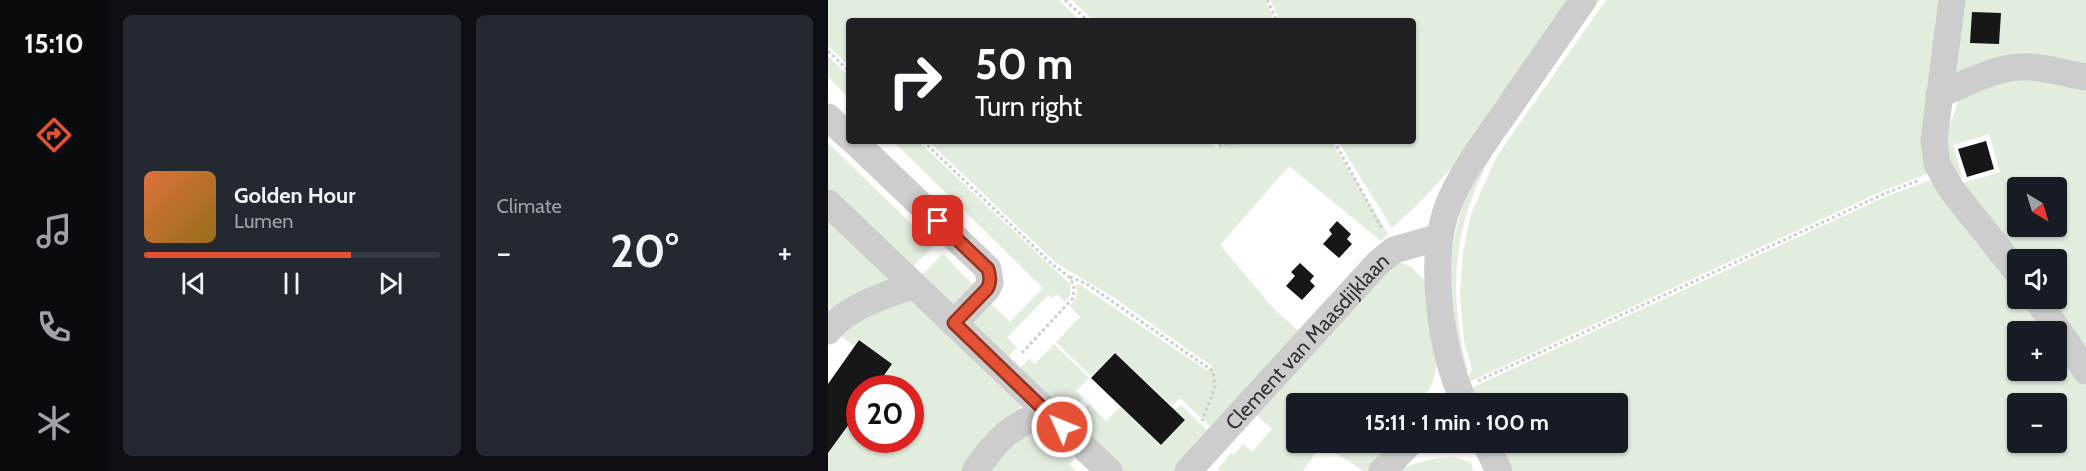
<!DOCTYPE html>
<meta charset="utf-8">
<style>
:root{--surface:#171b24;--page:#242831;--text:#f1f3f6;--muted:#9ea1a6;--line:#363941;--accent:#e45134}
body{margin:0;font-family:Cabin,sans-serif;background:var(--page);color:var(--text);height:100vh;display:flex;flex-direction:column;font-size:22px;white-space:nowrap}
*{box-sizing:border-box;margin:0}
p{font-size:20px;color:var(--muted)}
.icon{flex:none;width:33px;height:33px;fill:none;stroke:currentColor;stroke-width:2;stroke-linecap:round;stroke-linejoin:round}
.map{position:relative;flex:1;overflow:hidden}
.details{display:flex;flex-direction:column;gap:15px;padding:15px;background:#0d0f14;width:720px}
.details>*{flex:none}
.banner{position:absolute;left:18px;top:18px;width:570px;height:126px;border-radius:6px;box-shadow:0 2px 4px #0004;background:#202124;color:#fff;overflow:hidden}
.needle{width:39px;rotate:142deg}
.controls{position:absolute;left:1179px;top:177px;display:grid;gap:12px}
.controls a{display:grid;place-items:center;width:60px;height:60px;border-radius:6px;background:var(--surface);box-shadow:0 2px 4px #0004;font-size:30px}
.speed{position:absolute;left:18px;top:375px;display:flex;gap:12px;font-size:30px;font-weight:700;text-align:center}
.speed>*{display:grid;place-content:center;width:78px;height:78px;border-radius:50%;background:var(--surface);box-shadow:0 2px 4px #0004;line-height:1}
.speed .limit{border:9px solid #d22;background:#fff;color:#111}
.pin{position:absolute;display:grid;place-items:center;width:51px;height:51px;color:#fff;margin:-26px;border-radius:12px;box-shadow:0 3px 9px #0006}
.me{position:absolute;width:66px;margin:-33px;rotate:314deg;stroke-linejoin:round;filter:drop-shadow(0 0 4px #0008)}
.turn{display:flex;align-items:center;gap:21px;height:126px;padding:0 30px;font-size:27px}
.turn .icon{width:78px;height:78px;stroke-width:2.5}
.turn b{display:block;font-size:42px;line-height:51px}
.big{font-size:45px;font-weight:800;line-height:1.1}
.details .tile{flex:1;display:flex;flex-direction:column;justify-content:center;gap:9px;min-width:0;padding:0 21px;border-radius:9px;background:var(--page)}
.song{display:flex;align-items:center;gap:18px}
.cover{width:72px;height:72px;border-radius:9px;background:linear-gradient(135deg,hsl(20 70% 55%),hsl(40 70% 35%))}
.played{height:6px;border-radius:3px;background:linear-gradient(90deg,var(--accent) 70%,var(--line) 70%)}
.keys{display:flex;justify-content:space-around;direction:ltr}
.heat{display:flex;justify-content:space-between;align-items:center;font-size:33px;direction:ltr}
.details .tiles{flex:1;display:grid;gap:15px;grid-template-columns:repeat(2,1fr)}
.trip{position:absolute;left:458px;top:393px;width:342px;height:60px;border-radius:6px;background:var(--surface);box-shadow:0 2px 4px #0004;font-weight:800;line-height:60px;text-align:center}
main{display:flex;flex:1;min-height:0}
.tabs{display:flex;flex-direction:column;width:108px;justify-content:space-around;align-items:center;background:#090b0e;color:var(--muted)}
.tabs .icon{width:42px;height:42px}
.tabs .selected{color:var(--accent)}
.tabs b{font-size:27px;color:var(--text)}
.map>svg:first-child{display:block}
.green{fill:#e2edde;fill-rule:evenodd}
.building{fill:#171717}
.lines{fill:none;stroke-linecap:round;stroke-linejoin:round}
.path{stroke:#cdcdcd;stroke-width:3;stroke-dasharray:3 3;stroke-linecap:butt}
.minor{stroke:#cdcdcd;stroke-width:27}
.route-casing{stroke:#943522;stroke-width:15}
.route{stroke:#e45134;stroke-width:10}
.labels{text-anchor:middle;dominant-baseline:central;stroke-width:6;stroke-linejoin:round;paint-order:stroke}
.street-label{font-size:21px;fill:#303030;stroke:#fff}
</style>
<main>
<nav class="tabs">
<b>15:10</b>
<svg class="icon selected" aria-label="directions" viewBox="0 0 24 24"><path d="M12 3l9 9-9 9-9-9zM9 14v-3h6M13 9l2 2-2 2"/></svg>
<svg class="icon" aria-label="music" viewBox="0 0 24 24"><path d="M9 18V5l10-2v13"/><circle cx="6" cy="18" r="3"/><circle cx="16" cy="16" r="3"/></svg>
<svg class="icon" aria-label="phone" viewBox="0 0 24 24"><path d="M5 4h4l2 5-3 2q2 4 5 5l2-3 5 2v4C11 20 4 13 5 4z"/></svg>
<svg class="icon" aria-label="climate" viewBox="0 0 24 24"><path d="M12 3v18M4 7l16 10M4 17L20 7"/></svg>
</nav>
<section class="details">
<div class="tiles">
<div class="tile">
<div class="song"><i class="cover"></i><div><b>Golden Hour</b><p>Lumen</p></div></div>
<div class="played"></div>
<div class="keys"><svg class="icon" aria-label="previous" viewBox="0 0 24 24"><path d="M18 5L8 12l10 7zM5 5v14"/></svg><svg class="icon" aria-label="pause" viewBox="0 0 24 24"><path d="M8 5v14M16 5v14"/></svg><svg class="icon" aria-label="next" viewBox="0 0 24 24"><path d="M6 5l10 7-10 7zM19 5v14"/></svg></div>
</div>
<div class="tile"><p>Climate</p>
<div class="heat"><a>−</a><b class="big">20°</b><a>+</a></div>
</div>
</div>
</section>
<div class="map">
<svg width="1258" height="471" viewBox="0 0 1258 471">
<rect width="100%" height="100%" fill="#fff"/>
<g class="green">
<path d="M0,0H231L253,21H21V66L0,46Z"/>
<path d="M244,0H437L447,21H266Z"/>
<path d="M442,0H746L647,143L590,204L564,228L510,141H585V21H452Z"/>
<path d="M764,0H772C749,32 727,65 704,97C691,116 676,134 665,154C625,221 619,296 640,370L638,373L629,357L621,299L624,248L633,210L650,169Z"/>
<path d="M778,0H1116L1102,173L1057,190L639,383L637,380L644,371L636,340L632,294L635,251L643,214L669,156Z"/>
<path d="M1132,0H1258V72L1128,76Z"/>
<path d="M0,56L21,76V98L0,77Z"/>
<path d="M1171,77L1258,82V360L1216,299L1228,298V260H1190L1128,185L1172,172L1161,134L1125,145L1135,179L1126,181L1122,174L1119,133L1132,97ZM1190,188H1228V226H1190Z"/>
<path d="M65,141H90L242,284V296L237,302L229,294L224,298L220,295L179,338L189,347L177,360L140,324L160,303L166,306L182,322L215,288Z"/>
<path d="M100,141H381L389,148L394,144L391,141H503L560,234L553,241L461,166L392,245L446,309L472,332L385,429L352,398L344,406L287,352L263,376L228,342L252,317L242,306C248,300 250,294 248,285L251,284L378,370L385,367L285,297L228,263Z"/>
<path d="M0,143L106,246L85,266L0,191Z"/>
<path d="M1103,180L1189,283L1190,298L1201,299L1225,331L1190,332V370H1228L1229,337L1258,381V471H680L666,443L789,442V404L647,403L641,389L1059,196ZM1190,404H1228V442H1190Z"/>
<path d="M0,214L62,278L60,283L0,320Z"/>
<path d="M115,254L148,288L130,312L94,275Z"/>
<path d="M574,263L583,267L599,283L611,358L604,384L592,403L468,404V442L564,443L543,471H535L494,444L475,471H392L390,469L403,453L406,455L415,444L424,452L444,429L428,415L566,264Z"/>
<path d="M77,300L87,302L192,400V413L139,471H0V454L31,411L32,440H82V388H47L65,364L31,339L26,346L13,336L12,328Z"/>
<path d="M226,344L261,378L248,391L255,398L239,414L189,371L201,359L207,364Z"/>
<path d="M261,404L278,421L292,407L333,446L358,420L347,410L353,405L382,433L347,471H294L246,420Z"/>
<path d="M211,427L221,429L246,450L243,454L247,458L241,464L248,471H158L160,460Z"/>
<path d="M625,457L643,462L645,471H571C588,461 606,458 625,457Z"/>
</g>
<g class="building">
<path d="M1144,12L1173,13L1171,44L1142,43Z"/>
<path d="M1158,141L1166,169L1139,177L1130,149Z"/>
<path d="M509,221L523,234L519,239L524,244L511,258L495,244L504,234L501,230Z"/>
<path d="M472,263L486,276L482,281L487,286L474,300L458,286L467,276L463,272Z"/>
<path d="M31,340L64,364L47,388H32V409L0,453V384Z"/>
<path d="M287,353L357,420L333,445L263,378Z"/>
</g>
<g class="lines">
<g class="path">
<path d="M237,0L260,21"/>
<path d="M439,0L449,21"/>
<path d="M0,51L21,71"/>
<path d="M95,141L225,265L240,276L246,285L245,298L192,355"/>
<path d="M386,141L390,145L435,141"/>
<path d="M506,141L555,230"/>
<path d="M242,277L259,284L385,371L387,387L374,421"/>
<path d="M650,381L1058,193L1092,180"/>
</g>
<g class="minor">
<path d="M1124,0L1106,140L1109,164L1123,189L1190,273"/>
<path d="M1111,95C1139,83 1170,65 1202,67C1220,68 1240,74 1258,77"/>
<path d="M0,117L21,137"/>
<path d="M26,141L160,269L162,283L159,289L126,323"/>
<path d="M0,203L281,471"/>
<path d="M1208,298L1258,371"/>
<path d="M0,331C20,306 56,296 86,285"/>
<path d="M637,404C612,350 599,258 621,203C634,172 655,144 674,117C701,78 728,39 755,0"/>
<path d="M657,442L671,471"/>
<path d="M147,471C168,440 183,425 219,412"/>
<path id="s1" d="M360,471L550,263L566,250L612,237"/>
<path d="M554,471L583,442"/>
</g>
</g>
<g class="lines">
<defs>
<path id="route" d="M110,221L160,269C162,277 163,282 159,289L126,323L234,427"/>
</defs>
<use href="#route" class="route-casing"/>
<use href="#route" class="route"/>
</g>
<g class="labels">
<g class="street-label">
<text stroke="none"><textPath href="#s1" startOffset="176">Clement van Maasdijklaan</textPath></text>
</g>
</g>
</svg>
<div class="controls">
<a><svg class="needle" viewBox="-14 -14 28 28"><path d="M0-13l5 13h-10z" fill="#e53935"/><path d="M0 13l5-13h-10z" fill="#9ea1a6"/></svg></a>
<a><svg class="icon" aria-label="sound" viewBox="0 0 24 24"><path d="M4 9h4l5-4v14l-5-4H4zM17 9q2 3 0 6"/></svg></a>
<a>+</a>
<a>−</a>
</div>
<div class="speed"><div class="limit">20</div></div>
<div class="pin" style="left:110px;top:221px;background:#d93025"><svg class="icon" aria-label="arrive" viewBox="0 0 24 24"><path d="M6 21V4h12l-3 4 3 4H6"/></svg></div>
<svg class="me" style="left:234px;top:427px" viewBox="-20 -20 40 40"><circle r="17" fill="#e45134" stroke="#fff" stroke-width="3"/><path d="M0-11L8 9 0 5-8 9z" fill="#fff"/></svg>
<div class="trip">15:11 · 1 min · 100 m</div>
<div class="banner">
<div class="turn"><svg class="icon" aria-label="right" viewBox="0 0 24 24"><path d="M7 20v-9h11M14 6l5 5-5 5"/></svg><div><b>50 m</b>Turn right</div></div>
</div>
</div>
</main>
